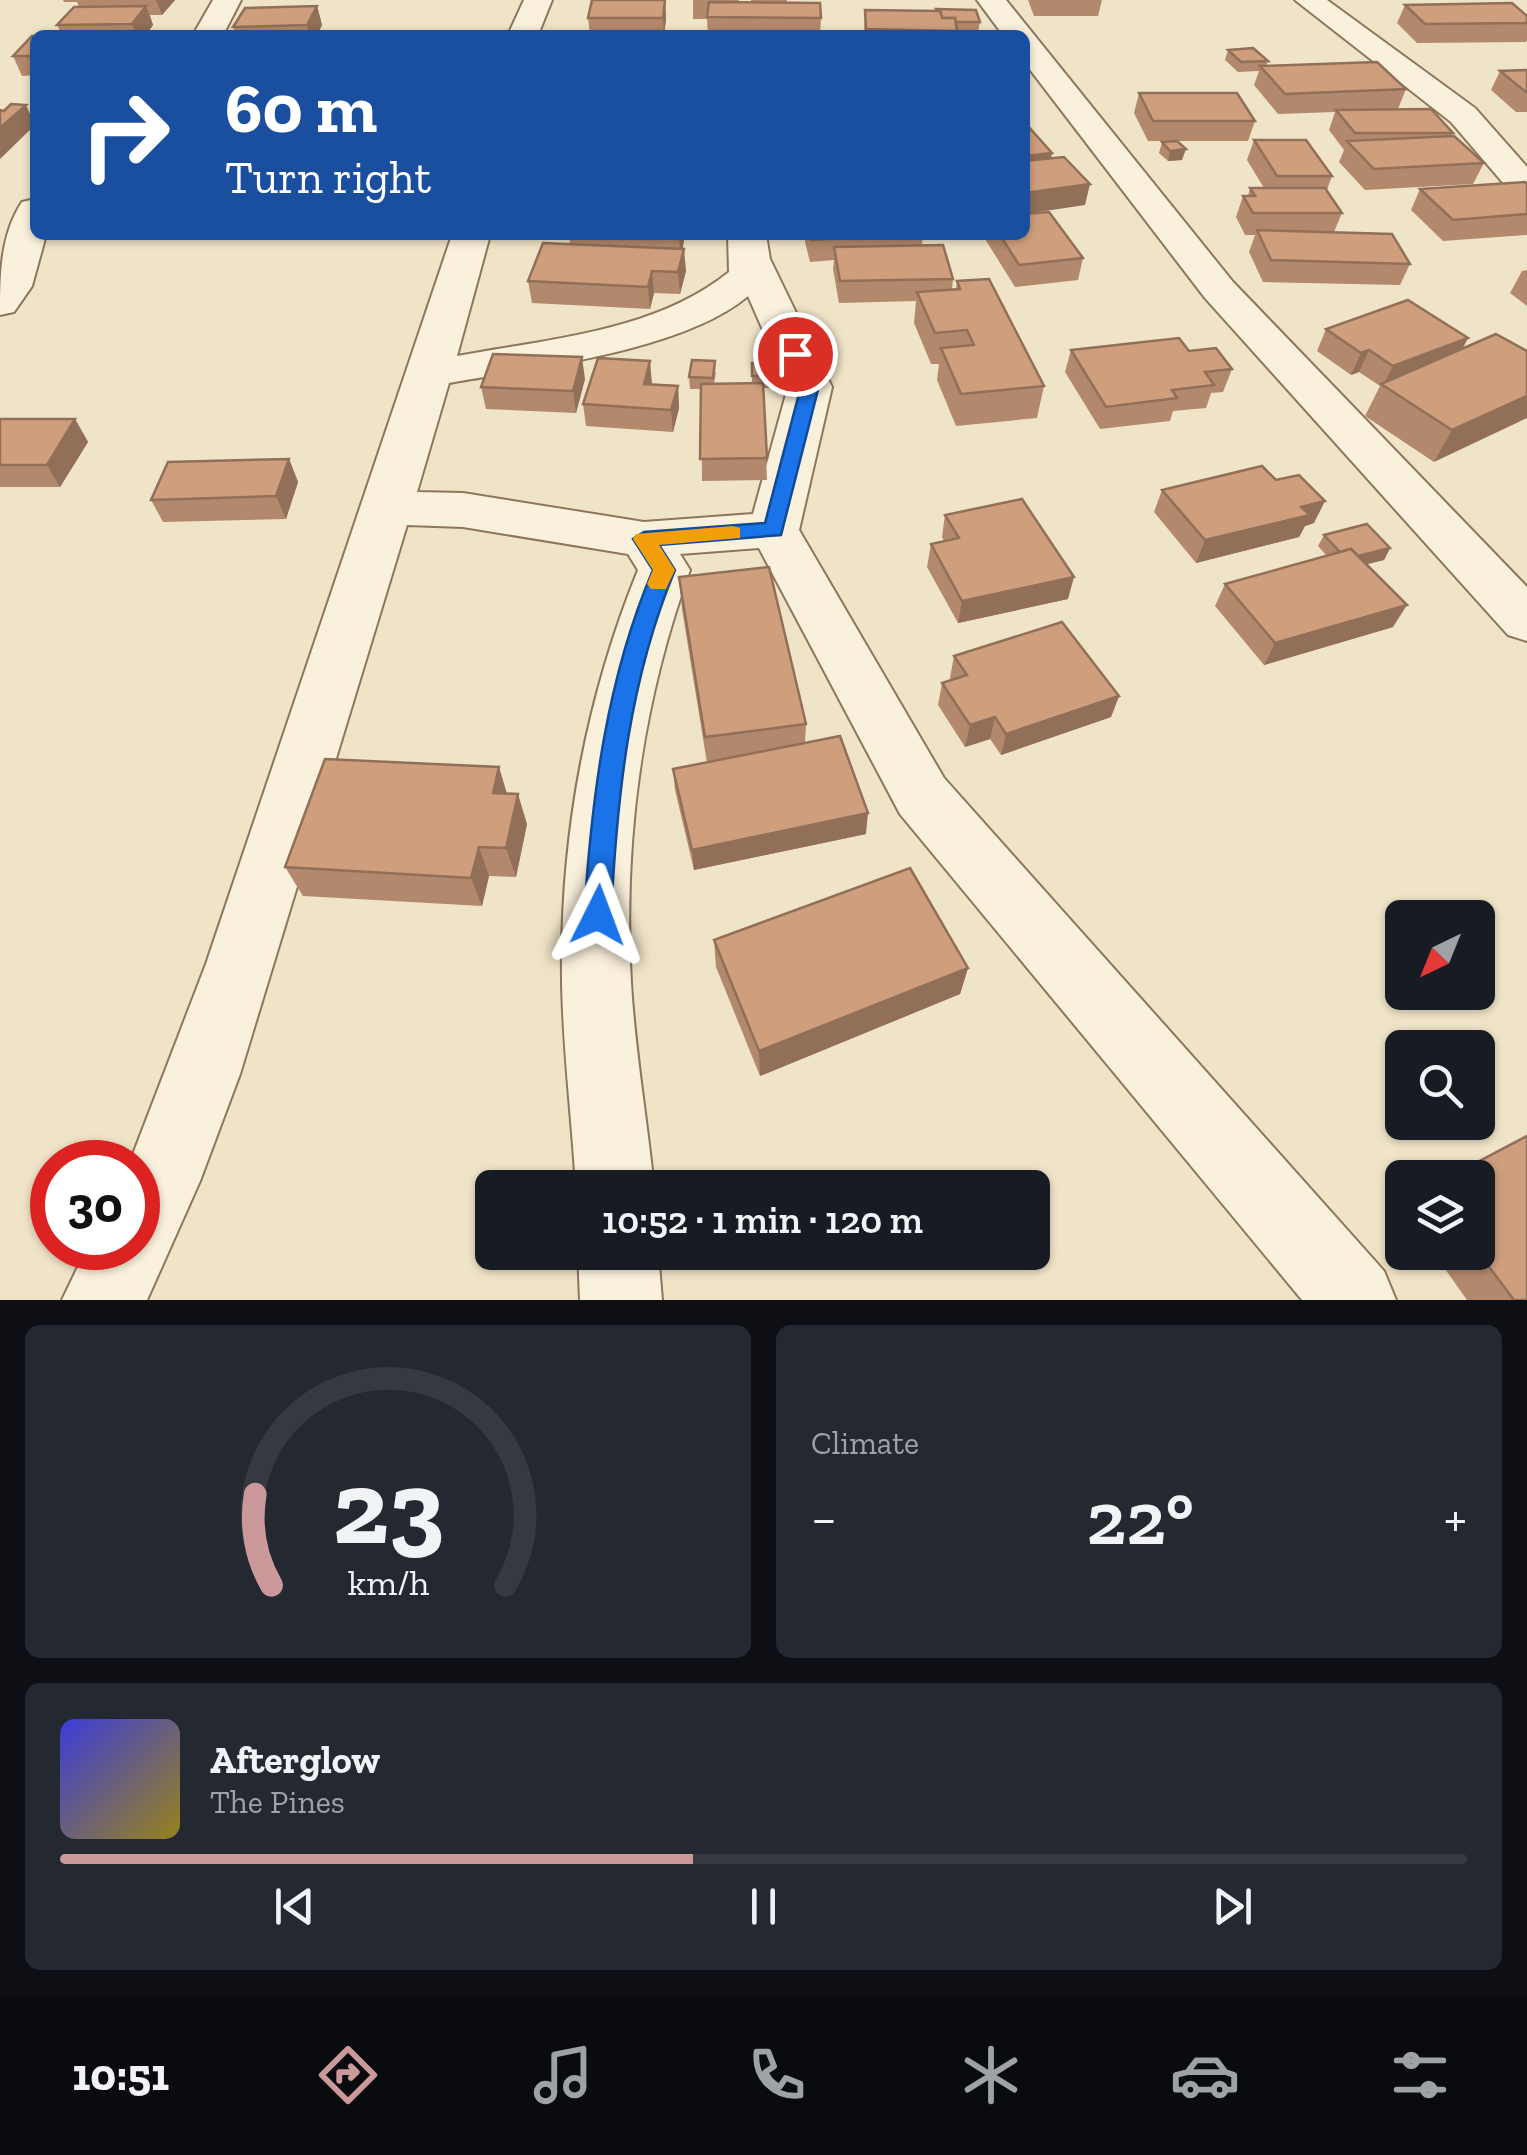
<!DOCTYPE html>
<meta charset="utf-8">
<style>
:root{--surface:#171b24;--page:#242831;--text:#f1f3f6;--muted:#9ea1a6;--line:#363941;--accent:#cc999b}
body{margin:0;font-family:"Zilla Slab",serif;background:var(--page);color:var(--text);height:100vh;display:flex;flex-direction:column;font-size:38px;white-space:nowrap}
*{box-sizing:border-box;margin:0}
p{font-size:32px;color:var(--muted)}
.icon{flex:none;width:55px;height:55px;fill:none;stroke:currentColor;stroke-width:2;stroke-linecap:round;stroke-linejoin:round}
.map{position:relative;height:1300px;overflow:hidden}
.side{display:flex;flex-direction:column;gap:25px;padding:25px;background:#0d0f14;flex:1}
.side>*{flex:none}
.guide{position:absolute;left:30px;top:30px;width:1000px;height:210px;border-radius:15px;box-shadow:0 2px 8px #0004;background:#1a4fa0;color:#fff;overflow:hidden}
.needle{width:65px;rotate:223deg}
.buttons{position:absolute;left:1385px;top:900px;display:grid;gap:20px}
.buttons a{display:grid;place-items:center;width:110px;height:110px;border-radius:15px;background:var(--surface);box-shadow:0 2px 8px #0004;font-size:50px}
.speed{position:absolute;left:30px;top:1140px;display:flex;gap:20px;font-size:50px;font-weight:700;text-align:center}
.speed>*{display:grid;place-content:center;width:130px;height:130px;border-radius:50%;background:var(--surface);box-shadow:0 2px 8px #0004;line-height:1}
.speed .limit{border:15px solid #d22;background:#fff;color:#111}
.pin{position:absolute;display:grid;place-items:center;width:85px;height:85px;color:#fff;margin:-42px;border:5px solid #fff;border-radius:50%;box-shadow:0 2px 10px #0007}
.me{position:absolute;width:110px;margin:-55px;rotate:3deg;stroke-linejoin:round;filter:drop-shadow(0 0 8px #0008)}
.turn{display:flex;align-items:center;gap:35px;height:210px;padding:0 30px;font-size:45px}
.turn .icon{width:130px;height:130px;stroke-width:2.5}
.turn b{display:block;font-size:70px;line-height:85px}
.big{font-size:75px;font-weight:600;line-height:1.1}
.side .tile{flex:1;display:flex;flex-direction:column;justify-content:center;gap:15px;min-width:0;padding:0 35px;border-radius:15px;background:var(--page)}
.side .dial{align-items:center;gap:0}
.dial svg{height:260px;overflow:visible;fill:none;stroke:var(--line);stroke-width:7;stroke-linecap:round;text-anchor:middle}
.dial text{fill:var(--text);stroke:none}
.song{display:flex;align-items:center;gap:30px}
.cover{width:120px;height:120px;border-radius:15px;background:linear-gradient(135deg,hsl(240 70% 55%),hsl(50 70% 35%))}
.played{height:10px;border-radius:5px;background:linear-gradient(90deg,var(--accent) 45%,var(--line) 45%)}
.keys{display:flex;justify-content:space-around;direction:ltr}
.heat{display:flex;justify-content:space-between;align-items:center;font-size:55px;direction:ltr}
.side .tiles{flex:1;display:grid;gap:25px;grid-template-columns:1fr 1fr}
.tile:last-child{grid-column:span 2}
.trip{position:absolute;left:475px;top:1170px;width:575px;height:100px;border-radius:15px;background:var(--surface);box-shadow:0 2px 8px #0004;font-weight:600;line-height:100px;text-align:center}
.tabs{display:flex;height:160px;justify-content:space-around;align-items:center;background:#090b0e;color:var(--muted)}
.tabs .icon{width:70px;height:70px}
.tabs .current{color:var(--accent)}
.tabs b{font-size:45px;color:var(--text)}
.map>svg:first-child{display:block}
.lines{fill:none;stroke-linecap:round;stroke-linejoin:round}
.minor-casing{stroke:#8d765c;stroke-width:4}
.minor{fill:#faf1dc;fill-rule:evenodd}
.wall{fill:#b2896c}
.shaded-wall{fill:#916f58}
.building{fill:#cf9f7d;stroke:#916f58;stroke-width:2.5}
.route{fill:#1a73e8;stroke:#114b97;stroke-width:2.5}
.slow{fill:#f59e0b}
</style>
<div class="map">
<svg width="1527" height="1300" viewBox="0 0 1527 1300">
<rect width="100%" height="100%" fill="#f0e4c8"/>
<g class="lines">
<defs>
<g id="minor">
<path d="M213,0H241L223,35H193Z"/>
<path d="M524,0H552L538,35H508Z"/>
<path d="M977,0H1006L1233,282L1527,587V641L1508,635L1205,298L1025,63V35H1003Z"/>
<path d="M1295,0H1327L1475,108L1527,167V194L1504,184L1451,122Z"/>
<path d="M35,199V235H46L32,286L14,312L0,315C0,277 0,235 22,202Z"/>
<path d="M452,235H490L457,356C547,339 655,332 729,272L728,235H766L770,259L832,387L799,530L944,778L1384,1271L1396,1300H1302L900,814L759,548L680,554L690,570C642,702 623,842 631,983C635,1051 647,1119 654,1188H576C572,1119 563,1050 562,981C560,840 585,701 638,570L628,554L463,527L407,525L240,1074L200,1181L147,1300H62L87,1248H138V1162H130L206,964ZM748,296L788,387L753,514L644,522L463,493L417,492L449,383C533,368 683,351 748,296Z"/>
<path d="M578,1252H658L662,1300H580Z"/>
</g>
</defs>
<use href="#minor" class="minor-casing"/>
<use href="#minor" class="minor"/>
</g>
<g class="wall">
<path d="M63,0H175L162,15H150L153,25L146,35H62L57,25L79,7L77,2H64Z"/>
<path d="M665,0L666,19L664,35H590L588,18Z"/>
<path d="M693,0H739V2H751V0H787V3L821,18L820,35H708L707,19H693Z"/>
<path d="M1028,0H1102L1098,16H1034Z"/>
<path d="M1405,5L1527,23V40L1526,42L1417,43L1397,23Z"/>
<path d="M317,6L322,25L317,35H236L233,27Z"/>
<path d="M865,10L980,22L978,32H957L956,35H864Z"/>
<path d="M35,36V75L22,76L13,56Z"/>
<path d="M1228,50L1268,61L1266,65L1406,89L1398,109L1453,133L1452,136L1484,163L1473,184L1365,190L1339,162L1344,150L1329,130L1335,112L1278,114L1254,85L1259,71L1238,72L1225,60Z"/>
<path d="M1527,70V112H1516L1491,90L1500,71Z"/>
<path d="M1139,93L1255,121L1248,141H1177L1182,160L1168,161L1159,153L1162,142L1171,141H1148L1134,113Z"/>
<path d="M1254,140L1332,176L1327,190L1342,213L1334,232L1410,264L1400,285L1263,282L1249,252L1255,235H1245L1236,217L1243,196H1248L1250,188H1264L1247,160Z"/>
<path d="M1527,184V235L1443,241L1411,210L1420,189Z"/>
<path d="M569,235H685L682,249L686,271L680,294L654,293L650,309L532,303L528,281L570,244Z"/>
<path d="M805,235H923L922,245L953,279L952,289H956L957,281L1044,386L1037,418L956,426L937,380L939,364H931L914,323L916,301L839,303L833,269L834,260L810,262L805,242Z"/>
<path d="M986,235H1025L1083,258L1078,280L1015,287L985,239Z"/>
<path d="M1527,270V306L1510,293L1522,271Z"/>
<path d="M1326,329L1468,338L1463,348L1527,351L1434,462L1365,416L1380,386L1359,372L1351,375L1317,351Z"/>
<path d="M1071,350L1189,351L1232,369L1223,392L1211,393L1206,408L1173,411L1170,421L1100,429L1065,372Z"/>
<path d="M752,363H775V388H763L767,480L702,481L701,389H690L689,377L716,372L714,384L752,383Z"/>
<path d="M585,379L576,413L486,409L481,387Z"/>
<path d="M652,384L678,386L679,408L673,432L586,426L583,404Z"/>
<path d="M0,419H75L88,442L60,487H0Z"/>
<path d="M289,459L298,482L286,519L163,522L151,500Z"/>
<path d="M1162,490L1314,523L1305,526L1299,537L1196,563L1154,512Z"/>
<path d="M945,515L1068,599L958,623L927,567L931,544L944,541L942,537Z"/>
<path d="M1324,535L1390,548L1384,560L1366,564L1393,627L1264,665L1215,606L1225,584L1327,556L1318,546Z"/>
<path d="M679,577L806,724L805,743L866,834L694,870L675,790L673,769L707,763L682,609Z"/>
<path d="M954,656L1119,696L1111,717L1001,755L990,739L965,747L938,705L942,683L952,680L950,678Z"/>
<path d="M507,793L527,824L516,877L489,876L482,906L303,896L285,867Z"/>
<path d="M714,940L968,968L960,994L760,1076L716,967Z"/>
<path d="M1433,1252H1478L1527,1300H1467Z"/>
</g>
<g class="shaded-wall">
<path d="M156,0H175L162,15Z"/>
<path d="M665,0L666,19L664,35L663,18Z"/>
<path d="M146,6L153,25L146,35H137L132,24Z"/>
<path d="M317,6L322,25L317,35H309L307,25Z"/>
<path d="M26,105L35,125L0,159V128Z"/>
<path d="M1186,149L1182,160L1168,161L1170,151Z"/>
<path d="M1052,153L1048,174L1025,177V156Z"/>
<path d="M1090,184L1085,205L1025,214V193Z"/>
<path d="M680,235H685L681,259L679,238Z"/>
<path d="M684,249L686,271L680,294L678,272Z"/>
<path d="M652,271L654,293L650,309L648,287Z"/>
<path d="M1468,338L1456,360L1383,385L1393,366Z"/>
<path d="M1369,350L1359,372L1351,375L1361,353Z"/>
<path d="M582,357L585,379L576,413L573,391Z"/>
<path d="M650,361L652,384H644Z"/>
<path d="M678,386L679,408L673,432L671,410Z"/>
<path d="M1527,396V418L1434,462L1452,430Z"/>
<path d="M75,419L88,442L60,487L47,465Z"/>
<path d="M289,459L298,482L286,519L276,496Z"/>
<path d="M1325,501L1314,523L1305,526L1299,537L1196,563L1205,540L1301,507Z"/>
<path d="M1390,548L1384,560L1340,571L1346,559Z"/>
<path d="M1074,577L1068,599L958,623L962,601Z"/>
<path d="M1407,605L1393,627L1264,665L1275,643Z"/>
<path d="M1119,696L1111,717L1001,755L1006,734Z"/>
<path d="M995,717L990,739L965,747L970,725Z"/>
<path d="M499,767L508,797L493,793Z"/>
<path d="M518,794L527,824L516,877L506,848Z"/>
<path d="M868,813L866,834L694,870L692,850Z"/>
<path d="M479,847L489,876L482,906L471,878Z"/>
<path d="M968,968L960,994L760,1076L759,1051Z"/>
</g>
<g class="building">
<path d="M592,0H665L663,18H588Z"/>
<path d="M709,2L820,3L821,18L707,17Z"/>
<path d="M1512,3L1527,16V23L1425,24L1405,5Z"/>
<path d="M146,6L132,24L57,25L74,7Z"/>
<path d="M317,6L307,25L233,27L245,8Z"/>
<path d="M936,9L976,10L980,22H955V18H942L940,11H937Z"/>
<path d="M865,10L940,11L942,18H955L957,31L866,29Z"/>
<path d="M32,36H35V56H13Z"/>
<path d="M1253,48L1268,61L1241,62L1228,50Z"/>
<path d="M1377,62L1406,89L1285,94L1260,66Z"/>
<path d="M1527,70V92H1526L1500,71Z"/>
<path d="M1139,93H1237L1255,121H1153Z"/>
<path d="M11,104L26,105L0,128V110L4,111Z"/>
<path d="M1431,109L1453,133H1355L1336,110Z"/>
<path d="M1025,125H1027L1052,153L1025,156Z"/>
<path d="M1454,136L1484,163L1374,169L1347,141Z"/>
<path d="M1254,140H1306L1332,176H1277Z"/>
<path d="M1177,141L1186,149L1170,151L1162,142Z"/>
<path d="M1064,157L1090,184L1025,193V161Z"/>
<path d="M1525,182L1527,184V214L1453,220L1420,189Z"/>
<path d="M1250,188H1325L1342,213H1253L1243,196H1255Z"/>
<path d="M1049,212L1083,258L1019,265L1000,235H1025V214Z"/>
<path d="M1257,230L1392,234L1410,264L1271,260Z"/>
<path d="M584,235H680L679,238Z"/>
<path d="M810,235H903L811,240Z"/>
<path d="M543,243L684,249L678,272L652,271L648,287L528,281Z"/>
<path d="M943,245L953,279L840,281L834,247Z"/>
<path d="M989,279L1044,386L961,394L941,348L974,345L967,330L935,333L917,292L960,289L957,281Z"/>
<path d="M1408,300L1468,338L1393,366L1369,350L1361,353L1326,329Z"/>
<path d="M1496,334L1527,351V396L1452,430L1381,384Z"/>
<path d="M1179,338L1189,351L1216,348L1232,369L1205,372L1214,385L1172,390L1177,398L1106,407L1071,350Z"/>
<path d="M493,354L582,357L573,391L481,387Z"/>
<path d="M598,358L650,361L644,384L678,386L671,410L583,404Z"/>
<path d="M692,360L715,361L713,378L689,377Z"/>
<rect x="752" y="363" width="23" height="13"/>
<path d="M763,383L767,458L700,459L701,384Z"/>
<path d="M0,419H75L47,465H0Z"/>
<path d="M289,459L276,496L151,500L168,462Z"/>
<path d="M1262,466L1276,480L1299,475L1325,501L1301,507L1310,515L1205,540L1162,490Z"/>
<path d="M1022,499L1074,577L962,601L931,544L959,538L945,515Z"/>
<path d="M1367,524L1390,548L1358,556L1351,549L1340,552L1324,535Z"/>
<path d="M1351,549L1407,605L1275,643L1225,584Z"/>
<path d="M769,567L806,724L705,737L679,577Z"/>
<path d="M1062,622L1119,696L1006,734L995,717L970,725L942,683L967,675L954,656Z"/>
<path d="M840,736L868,813L692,850L673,769Z"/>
<path d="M325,759L499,767L493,793L518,794L506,848L479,847L471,878L285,867Z"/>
<path d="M910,868L968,968L759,1051L714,940Z"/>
<path d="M1527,1136V1300H1514L1478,1252V1178H1447Z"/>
</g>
<path class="route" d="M795,349L804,354L819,386L781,535L659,545L675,570C629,680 617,796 611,915L607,924L598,927L588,924L584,915C592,796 606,680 653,570L633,539L644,532L765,523L801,386L786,354Z"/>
<path class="slow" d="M733,526L740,528V538L659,545L675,570L666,589H651L647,584L653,570L633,539L636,534Z"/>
</svg>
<div class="buttons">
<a><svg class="needle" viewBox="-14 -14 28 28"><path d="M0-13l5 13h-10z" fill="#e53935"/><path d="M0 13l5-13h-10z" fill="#9ea1a6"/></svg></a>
<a><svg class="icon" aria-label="search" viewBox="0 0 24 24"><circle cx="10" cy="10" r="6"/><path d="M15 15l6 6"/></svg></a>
<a><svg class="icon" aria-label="layers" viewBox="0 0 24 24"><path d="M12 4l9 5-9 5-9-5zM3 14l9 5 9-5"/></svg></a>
</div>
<div class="speed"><div class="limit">30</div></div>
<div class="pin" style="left:795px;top:354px;background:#d93025"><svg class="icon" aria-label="arrive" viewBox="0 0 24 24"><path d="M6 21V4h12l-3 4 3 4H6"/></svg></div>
<svg class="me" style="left:598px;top:915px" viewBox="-20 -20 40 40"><path d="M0-17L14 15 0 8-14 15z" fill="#1a73e8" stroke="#fff" stroke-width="4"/></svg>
<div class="trip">10:52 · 1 min · 120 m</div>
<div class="guide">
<div class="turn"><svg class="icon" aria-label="right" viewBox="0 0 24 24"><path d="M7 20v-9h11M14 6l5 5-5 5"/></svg><div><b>60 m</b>Turn right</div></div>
</div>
</div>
<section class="side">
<div class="tiles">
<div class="tile dial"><svg viewBox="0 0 100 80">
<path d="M14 69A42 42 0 1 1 86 69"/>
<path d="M14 69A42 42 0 0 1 9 41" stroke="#cc999b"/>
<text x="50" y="56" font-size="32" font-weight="700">23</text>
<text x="50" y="72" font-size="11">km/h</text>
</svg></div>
<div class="tile"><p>Climate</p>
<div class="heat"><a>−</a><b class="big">22°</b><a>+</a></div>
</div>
<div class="tile">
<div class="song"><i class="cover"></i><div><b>Afterglow</b><p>The Pines</p></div></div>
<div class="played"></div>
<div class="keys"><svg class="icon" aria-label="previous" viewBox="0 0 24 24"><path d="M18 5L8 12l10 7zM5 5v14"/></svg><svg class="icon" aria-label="pause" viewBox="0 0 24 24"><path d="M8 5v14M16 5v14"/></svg><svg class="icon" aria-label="next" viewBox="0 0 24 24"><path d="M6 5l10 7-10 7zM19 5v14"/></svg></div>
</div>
</div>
</section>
<nav class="tabs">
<b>10:51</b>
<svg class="icon current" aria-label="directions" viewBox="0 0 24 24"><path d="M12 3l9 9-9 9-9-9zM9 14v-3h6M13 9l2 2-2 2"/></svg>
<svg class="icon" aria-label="music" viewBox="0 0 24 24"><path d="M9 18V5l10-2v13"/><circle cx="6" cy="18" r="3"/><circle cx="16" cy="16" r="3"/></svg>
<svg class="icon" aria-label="phone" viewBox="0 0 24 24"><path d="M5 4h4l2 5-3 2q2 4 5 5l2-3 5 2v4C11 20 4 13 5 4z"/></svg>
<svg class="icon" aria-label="climate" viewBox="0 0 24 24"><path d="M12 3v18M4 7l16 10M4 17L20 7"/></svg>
<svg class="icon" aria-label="car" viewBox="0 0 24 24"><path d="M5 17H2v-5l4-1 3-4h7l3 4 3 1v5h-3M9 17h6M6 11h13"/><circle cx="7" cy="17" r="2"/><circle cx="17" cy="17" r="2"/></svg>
<svg class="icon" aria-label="filters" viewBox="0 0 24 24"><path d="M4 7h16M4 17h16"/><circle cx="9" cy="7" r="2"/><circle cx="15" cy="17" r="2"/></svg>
</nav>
